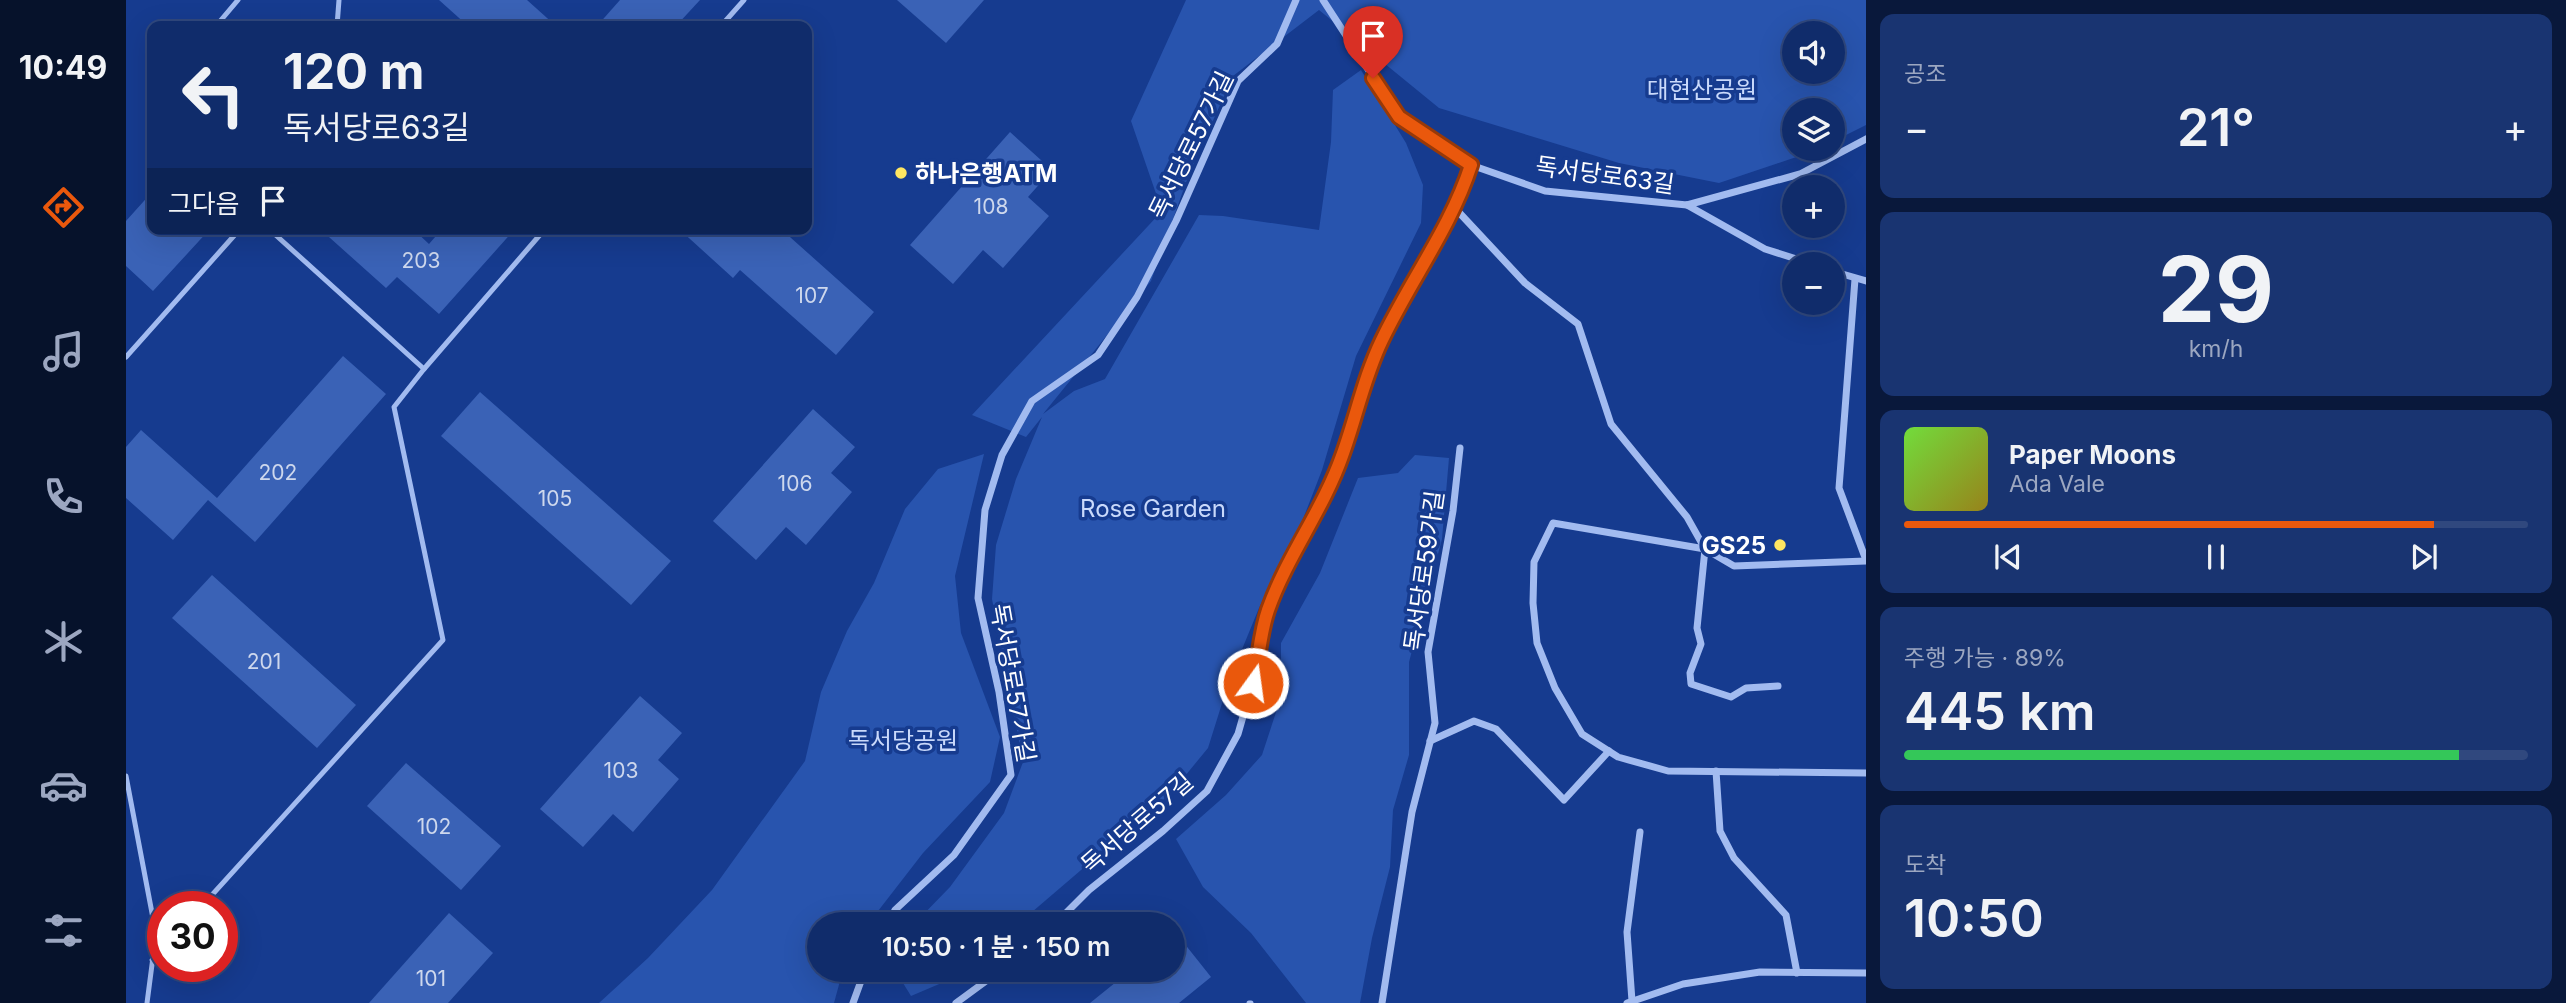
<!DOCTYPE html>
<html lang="ko">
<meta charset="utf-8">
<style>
:root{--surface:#102c6b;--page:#193471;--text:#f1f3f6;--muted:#9ca7c1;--line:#30487e;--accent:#ea580c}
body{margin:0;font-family:Inter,"Noto Sans KR",sans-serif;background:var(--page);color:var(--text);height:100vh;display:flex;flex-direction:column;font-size:26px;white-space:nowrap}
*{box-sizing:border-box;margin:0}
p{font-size:23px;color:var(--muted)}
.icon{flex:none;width:38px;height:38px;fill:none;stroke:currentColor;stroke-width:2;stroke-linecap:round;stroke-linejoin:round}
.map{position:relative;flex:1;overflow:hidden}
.details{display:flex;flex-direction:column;gap:14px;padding:14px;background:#09183b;width:700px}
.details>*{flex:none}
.guide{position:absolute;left:21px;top:21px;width:665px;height:214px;border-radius:14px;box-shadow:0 7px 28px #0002,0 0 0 2px var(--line);background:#102c6b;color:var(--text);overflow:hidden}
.controls{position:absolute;left:1656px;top:21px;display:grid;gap:14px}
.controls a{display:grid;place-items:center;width:63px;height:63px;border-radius:50%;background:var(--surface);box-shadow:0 7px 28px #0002,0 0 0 2px var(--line);font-size:35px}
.speed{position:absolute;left:21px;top:891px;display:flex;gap:14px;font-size:35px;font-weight:700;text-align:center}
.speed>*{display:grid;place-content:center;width:91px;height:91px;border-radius:50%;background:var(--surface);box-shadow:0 7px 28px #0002,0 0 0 2px var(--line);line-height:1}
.speed .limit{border:10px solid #d22;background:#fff;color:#111}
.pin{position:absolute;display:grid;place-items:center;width:60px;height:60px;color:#fff;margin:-72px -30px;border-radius:50% 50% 50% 0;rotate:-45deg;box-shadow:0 0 7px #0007}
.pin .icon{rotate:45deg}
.me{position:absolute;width:77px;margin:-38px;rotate:14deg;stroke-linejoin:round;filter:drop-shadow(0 0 5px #0008)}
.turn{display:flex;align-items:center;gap:24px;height:147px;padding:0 21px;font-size:32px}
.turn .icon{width:91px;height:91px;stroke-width:2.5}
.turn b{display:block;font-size:49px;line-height:60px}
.then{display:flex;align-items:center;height:66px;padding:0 21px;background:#0003;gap:14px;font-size:26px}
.big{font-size:52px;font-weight:600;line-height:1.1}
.details .widget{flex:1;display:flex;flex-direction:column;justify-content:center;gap:10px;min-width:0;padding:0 24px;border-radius:14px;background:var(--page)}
.details .dial{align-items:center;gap:0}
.dial b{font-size:91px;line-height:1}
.song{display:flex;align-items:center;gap:21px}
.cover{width:84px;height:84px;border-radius:10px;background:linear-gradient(135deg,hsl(100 70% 55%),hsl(50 70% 35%))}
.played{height:7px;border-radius:4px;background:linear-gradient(90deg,var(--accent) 85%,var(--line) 85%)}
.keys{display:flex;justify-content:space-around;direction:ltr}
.heat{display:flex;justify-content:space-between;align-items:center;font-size:38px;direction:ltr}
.charge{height:10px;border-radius:5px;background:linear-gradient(90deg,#34c759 89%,var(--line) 0)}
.trip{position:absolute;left:681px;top:912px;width:378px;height:70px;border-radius:35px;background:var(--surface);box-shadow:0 7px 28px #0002,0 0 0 2px var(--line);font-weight:600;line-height:70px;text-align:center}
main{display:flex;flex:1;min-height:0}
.menu{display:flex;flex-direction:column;width:126px;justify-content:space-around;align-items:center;background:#06122b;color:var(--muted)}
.menu .icon{width:49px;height:49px}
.menu .selected{color:var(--accent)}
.menu b{font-size:32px;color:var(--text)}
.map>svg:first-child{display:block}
.green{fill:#2854ae;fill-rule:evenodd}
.building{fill:#3a62b6}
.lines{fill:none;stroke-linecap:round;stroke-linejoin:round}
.service{stroke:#a2bbf0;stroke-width:5}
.minor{stroke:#a2bbf0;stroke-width:7}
.route-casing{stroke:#983908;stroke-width:18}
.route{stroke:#ea580c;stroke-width:12}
.poi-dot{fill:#ffe661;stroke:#163b8f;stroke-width:2.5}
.labels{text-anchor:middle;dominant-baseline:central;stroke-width:7;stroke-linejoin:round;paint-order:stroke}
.number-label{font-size:21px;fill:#ced8ed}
.park-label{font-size:24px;fill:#c9d9fb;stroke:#163b8f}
.street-label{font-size:24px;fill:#fff;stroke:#163b8f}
.poi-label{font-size:24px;font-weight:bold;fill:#fff;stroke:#163b8f;text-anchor:start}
</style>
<main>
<nav class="menu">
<b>10:49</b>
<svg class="icon selected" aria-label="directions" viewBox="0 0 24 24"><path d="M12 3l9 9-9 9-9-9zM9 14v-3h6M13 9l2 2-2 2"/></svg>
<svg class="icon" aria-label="music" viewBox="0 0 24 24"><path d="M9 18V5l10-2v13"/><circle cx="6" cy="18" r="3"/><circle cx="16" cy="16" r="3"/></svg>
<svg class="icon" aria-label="phone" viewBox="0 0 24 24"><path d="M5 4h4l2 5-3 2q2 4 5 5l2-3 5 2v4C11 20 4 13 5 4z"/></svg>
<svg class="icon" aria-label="climate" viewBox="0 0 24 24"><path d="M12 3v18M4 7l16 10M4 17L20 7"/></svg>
<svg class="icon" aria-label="car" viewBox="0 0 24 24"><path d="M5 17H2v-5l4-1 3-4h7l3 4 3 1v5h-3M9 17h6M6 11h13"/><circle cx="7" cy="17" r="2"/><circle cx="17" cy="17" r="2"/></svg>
<svg class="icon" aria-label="filters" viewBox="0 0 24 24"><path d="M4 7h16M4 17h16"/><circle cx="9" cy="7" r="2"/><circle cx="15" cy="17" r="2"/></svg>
</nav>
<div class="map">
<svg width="1740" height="1003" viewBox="0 0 1740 1003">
<rect width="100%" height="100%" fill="#163b8f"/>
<g class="green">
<path d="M1060,0H1740V125L1706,142V110H1668V149H1694L1593,183L1493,163L1313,108L1193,10L1107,76L1063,174L1025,281L917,414L948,391L979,379L1073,215L1097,216L1193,230L1205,142L1207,90L1235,70L1280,143L1297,185L1295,223L1230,356L1196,470L1177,519L1133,608L1103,681L1082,748L1045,793L892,924H788L824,887L878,813L897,762L866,599L870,545L890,479L916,417L900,437L846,415L1036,211L1005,121ZM1668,33H1706V72H1668Z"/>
<path d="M858,454L829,576L835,633L874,737L864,782L797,853L742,924H693V970H717L708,1003H473L522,958L586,890L679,761L695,692L721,631L748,583L779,509L812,469Z"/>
<path d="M1289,455L1323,458L1316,539L1283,662V755L1267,810L1264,867L1246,938L1234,1003H1180L1125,933L1077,887L1050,839L1100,795L1136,755L1155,697V643L1194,573L1232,478L1272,473Z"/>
<path d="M769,970H837L825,979L785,996Z"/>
</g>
<g class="building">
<path d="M313,0H401L430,26H342Z"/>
<path d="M494,0H574L550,26H471Z"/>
<path d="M771,0H858L820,43Z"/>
<path d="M884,132L926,170L902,197L923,216L877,268L857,250L827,284L784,245Z"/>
<path d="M26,192V229H84L27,291L0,266V221Z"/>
<path d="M194,229H287L303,244L316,229H389L313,314L271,277L260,288Z"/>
<path d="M553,229H639L644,234L648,229H655L748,312L710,355L614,270L607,278Z"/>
<path d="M217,356L260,394L129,542L82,500L47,540L0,498V447L15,430L91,498Z"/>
<path d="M354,392L545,561L505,605L315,436Z"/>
<path d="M687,409L729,447L705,473L726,492L680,545L660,527L630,560L587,521Z"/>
<path d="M86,575L230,705L191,748L46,618Z"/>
<path d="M514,696L556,733L532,760L553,779L507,832L487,814L457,847L414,809Z"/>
<path d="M280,763L375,846L335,890L241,806Z"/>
<path d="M323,913L367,953L322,1003H243Z"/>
<path d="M1050,933L1085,977L1053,1003H964L1005,970H1046V936Z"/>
</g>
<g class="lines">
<g class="service">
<path d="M90,26L112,0"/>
<path d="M211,26L213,0"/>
<path d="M595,26L618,0"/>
<path d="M143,229L298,369L419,229"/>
<path d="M0,357L114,229"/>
<path d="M0,776L30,934L21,1003"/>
<path d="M76,906L317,640L268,407L298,369"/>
<path d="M26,960L37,949"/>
<path d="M1123,1003H1125"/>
</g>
<g class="minor">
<path d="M1197,0L1273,117L1345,165L1419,191L1561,205L1674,174L1740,139"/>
<path d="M1561,205L1639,249L1686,264"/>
<path d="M1327,206L1399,283L1452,324L1485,424L1561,517L1579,549L1608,566L1740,561"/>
<path d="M1706,271L1740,281"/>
<path d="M1729,279L1713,488L1740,560"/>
<path d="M1652,686L1620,688L1605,697L1565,684L1564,673L1575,644L1571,628L1579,549L1427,523L1408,562L1407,603L1411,643L1429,688L1456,734L1492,757L1542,771L1740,773"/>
<path d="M1304,741L1348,721L1370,729L1438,800L1483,751"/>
<path d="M1590,771L1594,831L1608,858L1660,915L1671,973"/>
<path d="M762,924L769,910L828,855L885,775L873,692L852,598L859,510L876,455L906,401L972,355L1011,297L1050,221L1112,81L1151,44L1170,0"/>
<path d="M929,924L963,890L1037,831L1081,791L1112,734L1134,657L1141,612L1216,458L1249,354L1273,304L1302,259L1327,206L1334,198L1345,165"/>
<path d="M1506,1001L1501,932L1514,832"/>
<path d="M727,1003L739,970"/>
<path d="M830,1003L875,970"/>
<path d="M1256,1003L1286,812L1309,723L1302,652L1327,511L1334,448"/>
<path d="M1501,1003L1557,984L1634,972L1740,973"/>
</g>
</g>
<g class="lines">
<defs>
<path id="route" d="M1127,683C1133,659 1134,633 1142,610C1161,556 1197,510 1216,456C1230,418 1238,377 1256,340C1284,281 1325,227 1345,165L1273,117L1247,78"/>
</defs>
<use href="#route" class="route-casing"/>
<use href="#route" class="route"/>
</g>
<g class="poi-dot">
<circle cx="775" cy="173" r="7"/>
<circle cx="1654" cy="545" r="7"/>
</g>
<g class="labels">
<g class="number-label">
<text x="865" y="206">108</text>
<text x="295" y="260">203</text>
<text x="686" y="295">107</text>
<text x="152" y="472">202</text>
<text x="669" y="483">106</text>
<text x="429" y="498">105</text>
<text x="138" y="661">201</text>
<text x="495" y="770">103</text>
<text x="308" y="826">102</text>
<text x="305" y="978">101</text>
</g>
<g class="park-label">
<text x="1576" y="89">대현산공원</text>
<text x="1027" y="508">Rose Garden</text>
<text x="777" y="740">독서당공원</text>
</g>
<g class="street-label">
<text transform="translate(1065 145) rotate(-64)">독서당로57가길</text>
<text transform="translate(1479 175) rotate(8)">독서당로63길</text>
<text transform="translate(1298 571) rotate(-82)">독서당로59가길</text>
<text transform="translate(887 683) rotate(80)">독서당로57가길</text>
<text transform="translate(1011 823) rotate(-41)">독서당로57길</text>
</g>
<g class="poi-label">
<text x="789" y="173">하나은행ATM</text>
<text x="1640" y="545" text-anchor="end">GS25</text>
</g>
</g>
</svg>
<div class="controls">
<a><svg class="icon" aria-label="sound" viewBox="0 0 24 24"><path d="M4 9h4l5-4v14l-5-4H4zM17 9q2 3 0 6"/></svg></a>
<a><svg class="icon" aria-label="layers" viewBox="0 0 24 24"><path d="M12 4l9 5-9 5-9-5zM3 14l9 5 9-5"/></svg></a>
<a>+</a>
<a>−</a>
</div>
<div class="speed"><div class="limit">30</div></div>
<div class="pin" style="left:1247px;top:78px;background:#d93025"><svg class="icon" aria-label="arrive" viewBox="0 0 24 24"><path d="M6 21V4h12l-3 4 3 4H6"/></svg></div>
<svg class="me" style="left:1127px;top:683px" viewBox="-20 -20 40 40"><circle r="17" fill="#ea580c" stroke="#fff" stroke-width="3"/><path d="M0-11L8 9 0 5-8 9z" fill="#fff"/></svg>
<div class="trip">10:50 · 1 분 · 150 m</div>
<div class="guide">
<div class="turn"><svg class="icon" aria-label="left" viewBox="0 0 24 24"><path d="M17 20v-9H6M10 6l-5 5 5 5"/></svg><div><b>120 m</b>독서당로63길</div></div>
<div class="then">그다음<svg class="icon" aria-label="arrive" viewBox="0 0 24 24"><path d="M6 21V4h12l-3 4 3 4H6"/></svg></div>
</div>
</div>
<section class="details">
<div class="widget"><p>공조</p>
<div class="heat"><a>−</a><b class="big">21°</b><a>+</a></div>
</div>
<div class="widget dial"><b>29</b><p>km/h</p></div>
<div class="widget">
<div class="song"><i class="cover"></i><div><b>Paper Moons</b><p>Ada Vale</p></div></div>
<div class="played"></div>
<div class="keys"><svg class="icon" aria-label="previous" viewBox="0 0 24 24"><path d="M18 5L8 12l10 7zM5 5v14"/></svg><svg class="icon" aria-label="pause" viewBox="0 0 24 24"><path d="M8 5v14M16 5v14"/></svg><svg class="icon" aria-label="next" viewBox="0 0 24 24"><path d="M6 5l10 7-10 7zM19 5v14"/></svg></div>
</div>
<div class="widget"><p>주행 가능 · 89%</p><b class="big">445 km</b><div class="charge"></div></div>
<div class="widget"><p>도착</p><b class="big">10:50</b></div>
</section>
</main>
